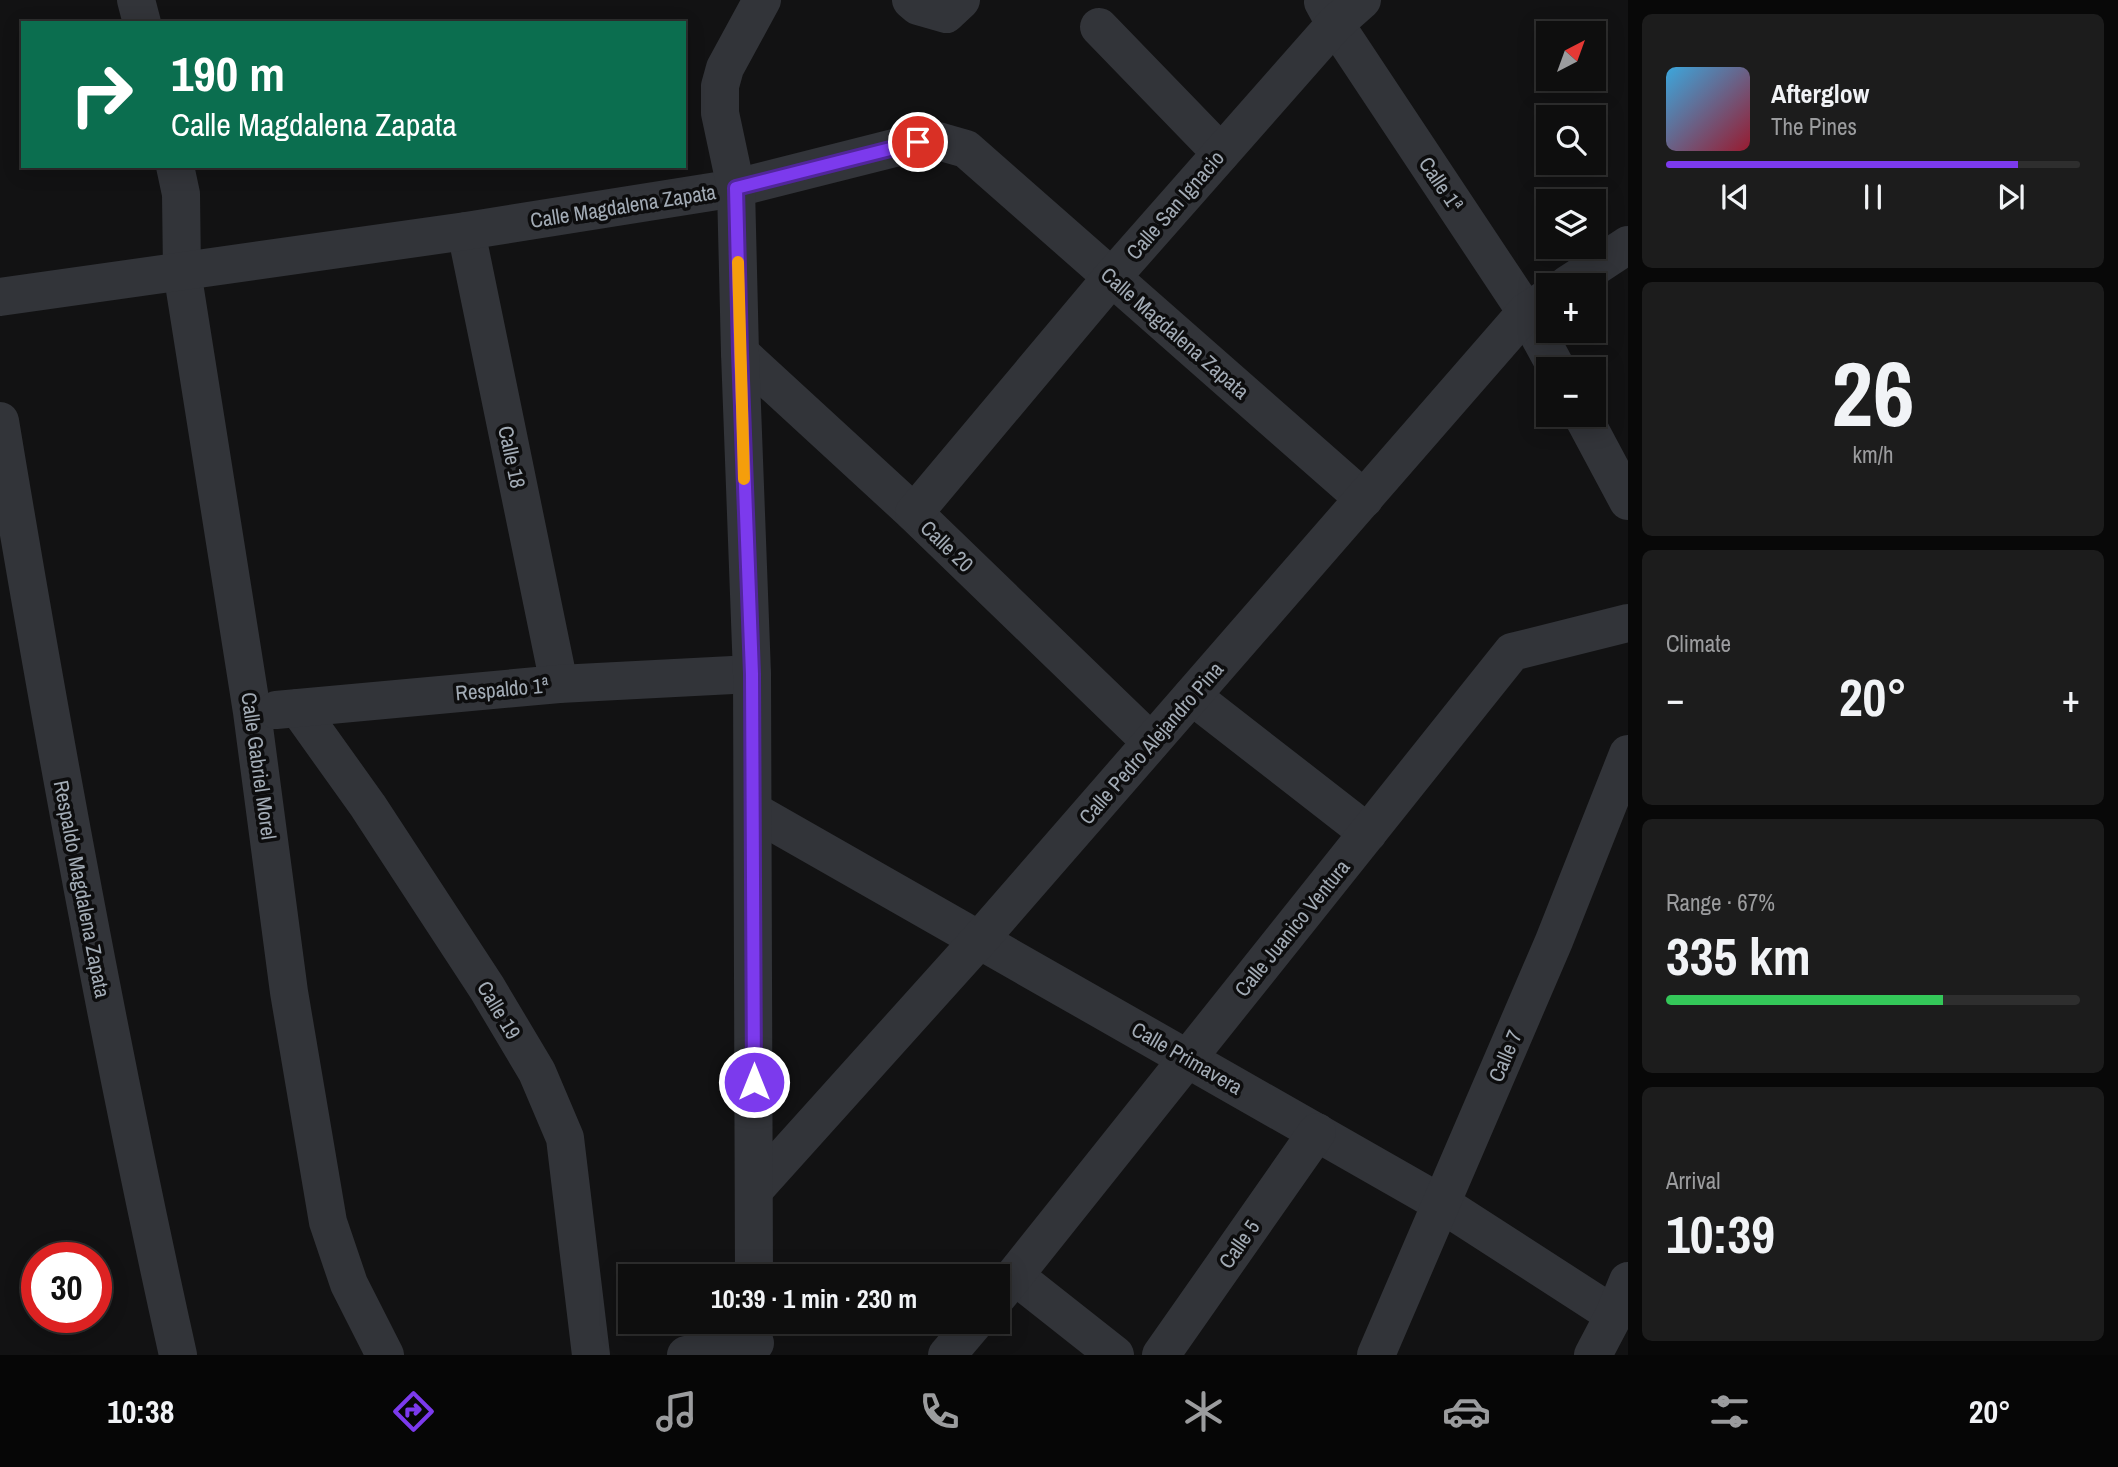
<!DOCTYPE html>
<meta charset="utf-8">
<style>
:root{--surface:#0e0e0e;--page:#1c1c1c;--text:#f1f3f6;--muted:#9b9c9e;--line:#2e2e2e;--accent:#7c3aed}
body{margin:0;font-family:"Archivo Narrow",sans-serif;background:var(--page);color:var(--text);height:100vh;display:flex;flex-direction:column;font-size:26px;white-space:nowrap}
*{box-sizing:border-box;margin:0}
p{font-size:23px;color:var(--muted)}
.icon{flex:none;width:38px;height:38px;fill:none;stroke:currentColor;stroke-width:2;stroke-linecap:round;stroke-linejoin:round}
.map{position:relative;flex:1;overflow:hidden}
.details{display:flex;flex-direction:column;gap:14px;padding:14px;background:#080808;width:490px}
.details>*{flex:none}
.hud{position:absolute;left:21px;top:21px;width:665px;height:147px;border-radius:0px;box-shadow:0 4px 18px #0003,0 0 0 2px var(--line);background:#0b6e4f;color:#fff;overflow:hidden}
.needle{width:46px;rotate:41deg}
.buttons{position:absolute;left:1536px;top:21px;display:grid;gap:14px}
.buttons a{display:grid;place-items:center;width:70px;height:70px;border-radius:0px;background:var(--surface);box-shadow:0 4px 18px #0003,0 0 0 2px var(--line);font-size:35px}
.speed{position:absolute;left:21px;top:1242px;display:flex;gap:14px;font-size:35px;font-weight:700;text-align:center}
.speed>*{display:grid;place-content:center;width:91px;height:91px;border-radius:50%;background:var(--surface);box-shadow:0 4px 18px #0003,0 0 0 2px var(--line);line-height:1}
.speed .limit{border:10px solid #d22;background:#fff;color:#111}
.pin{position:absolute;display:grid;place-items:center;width:60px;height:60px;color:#fff;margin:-30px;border:4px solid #fff;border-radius:50%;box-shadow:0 2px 7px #0007}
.me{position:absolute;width:77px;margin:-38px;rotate:0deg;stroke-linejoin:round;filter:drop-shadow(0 0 5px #0008)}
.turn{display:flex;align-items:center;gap:24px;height:147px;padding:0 35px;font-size:32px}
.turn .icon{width:91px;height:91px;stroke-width:2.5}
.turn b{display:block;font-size:49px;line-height:60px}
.big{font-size:52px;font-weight:700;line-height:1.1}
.details .tile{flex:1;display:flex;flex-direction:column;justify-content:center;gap:10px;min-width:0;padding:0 24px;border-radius:10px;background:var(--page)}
.details .dial{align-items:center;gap:0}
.dial b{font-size:91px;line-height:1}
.song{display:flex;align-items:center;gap:21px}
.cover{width:84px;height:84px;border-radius:10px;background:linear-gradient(135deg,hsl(200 70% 55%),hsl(350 70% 35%))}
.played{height:7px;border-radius:4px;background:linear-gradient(90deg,var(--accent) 85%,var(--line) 85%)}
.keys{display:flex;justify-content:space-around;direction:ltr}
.heat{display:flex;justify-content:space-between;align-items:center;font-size:38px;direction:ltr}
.charge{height:10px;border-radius:5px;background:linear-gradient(90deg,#34c759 67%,var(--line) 0)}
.trip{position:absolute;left:618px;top:1264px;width:392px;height:70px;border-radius:0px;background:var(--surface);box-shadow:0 4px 18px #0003,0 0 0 2px var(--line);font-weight:700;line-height:70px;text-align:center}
.tab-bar{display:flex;height:112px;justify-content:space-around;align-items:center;background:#060606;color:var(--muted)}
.tab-bar .icon{width:49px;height:49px}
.tab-bar .selected{color:var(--accent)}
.tab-bar b{font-size:32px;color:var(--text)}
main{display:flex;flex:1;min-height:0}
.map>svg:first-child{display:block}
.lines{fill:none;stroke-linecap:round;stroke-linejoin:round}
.minor{stroke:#323439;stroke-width:38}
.route-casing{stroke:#51269a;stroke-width:18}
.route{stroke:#7c3aed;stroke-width:12}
.slow{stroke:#f59e0b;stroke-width:12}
.labels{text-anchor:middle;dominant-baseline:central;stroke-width:7;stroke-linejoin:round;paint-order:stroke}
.street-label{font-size:21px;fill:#a2abb5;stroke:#0d0d0e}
</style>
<main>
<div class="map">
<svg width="1628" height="1355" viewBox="0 0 1628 1355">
<rect width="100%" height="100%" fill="#121213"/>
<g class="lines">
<g class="minor">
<path d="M136,0L142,23"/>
<path d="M911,0L918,6L946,14L961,0"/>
<path d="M1323,2L1335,24L1526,312L1557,369"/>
<path d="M1099,27L1221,153"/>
<path d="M175,166L181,194L182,271L252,712L289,992L328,1222L349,1284L385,1355"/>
<path d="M466,231L559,684"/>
<path d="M1567,285L1628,245"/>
<path d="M0,297L466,231L736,188L918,142L938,141L966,149L1364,499"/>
<path d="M740,353L914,513L1151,742"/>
<path d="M1582,415L1628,501"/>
<path d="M0,421C52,734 109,1045 178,1355"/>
<path d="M914,513L1112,277L1335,24L1362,0"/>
<path d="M1192,696L1368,833"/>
<path d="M298,708L368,806L487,988L537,1072L565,1138L591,1355"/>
<path d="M276,710L559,684L752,674"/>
<path d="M753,811L1442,1204L1614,1315"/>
<path d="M754,1190L980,939L1526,312L1549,297"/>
<path d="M754,1276L752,674L740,353L736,188L720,113V86L725,68L762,0"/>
<path d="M1015,1276L1115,1355"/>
<path d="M998,1296L1512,652L1628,623"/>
<path d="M686,1355L755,1343"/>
<path d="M947,1355L976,1321"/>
<path d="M1161,1355L1317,1132"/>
<path d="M1376,1355L1554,941L1628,754"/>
<path d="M1593,1355L1614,1315L1628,1281"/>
</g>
</g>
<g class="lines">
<defs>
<path id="route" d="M754,1082L752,674L740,353L736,188L918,142"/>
</defs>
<use href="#route" class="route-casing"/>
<use href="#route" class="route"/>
<path class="slow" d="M738,262L744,479"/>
</g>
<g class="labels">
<g class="street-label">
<text transform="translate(1441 184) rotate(56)">Calle 1ª</text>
<text transform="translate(1175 205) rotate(-49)">Calle San Ignacio</text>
<text transform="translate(623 206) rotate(-9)">Calle Magdalena Zapata</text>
<text transform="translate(1175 333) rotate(41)">Calle Magdalena Zapata</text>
<text transform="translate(512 457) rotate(78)">Calle 18</text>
<text transform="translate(947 546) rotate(44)">Calle 20</text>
<text transform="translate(502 689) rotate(-5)">Respaldo 1ª</text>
<text transform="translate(1151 743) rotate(-49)">Calle Pedro Alejandro Pina</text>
<text transform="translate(259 766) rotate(82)">Calle Gabriel Morel</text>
<text transform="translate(82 889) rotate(79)">Respaldo Magdalena Zapata</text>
<text transform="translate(1292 928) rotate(-51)">Calle Juanico Ventura</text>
<text transform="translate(499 1010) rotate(59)">Calle 19</text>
<text transform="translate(1505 1056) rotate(-67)">Calle 7</text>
<text transform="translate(1187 1058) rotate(30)">Calle Primavera</text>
<text transform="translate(1239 1244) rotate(-55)">Calle 5</text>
</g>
</g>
</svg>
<div class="buttons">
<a><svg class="needle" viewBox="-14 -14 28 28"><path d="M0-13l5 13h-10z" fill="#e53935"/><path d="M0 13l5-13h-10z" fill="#9b9c9e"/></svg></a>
<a><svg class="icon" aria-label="search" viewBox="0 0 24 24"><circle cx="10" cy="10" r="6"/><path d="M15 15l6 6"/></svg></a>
<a><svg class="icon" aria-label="layers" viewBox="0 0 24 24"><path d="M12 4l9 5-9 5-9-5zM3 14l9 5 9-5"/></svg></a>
<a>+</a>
<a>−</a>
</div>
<div class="speed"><div class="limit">30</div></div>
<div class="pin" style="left:918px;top:142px;background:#d93025"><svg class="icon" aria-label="arrive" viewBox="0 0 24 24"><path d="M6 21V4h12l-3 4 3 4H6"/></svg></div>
<svg class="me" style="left:754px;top:1082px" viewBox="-20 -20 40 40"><circle r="17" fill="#7c3aed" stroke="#fff" stroke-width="3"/><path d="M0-11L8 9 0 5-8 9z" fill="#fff"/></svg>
<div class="trip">10:39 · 1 min · 230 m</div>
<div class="hud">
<div class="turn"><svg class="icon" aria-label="right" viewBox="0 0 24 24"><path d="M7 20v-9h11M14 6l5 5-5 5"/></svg><div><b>190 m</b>Calle Magdalena Zapata</div></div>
</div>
</div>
<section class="details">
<div class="tile">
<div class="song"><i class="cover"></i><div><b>Afterglow</b><p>The Pines</p></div></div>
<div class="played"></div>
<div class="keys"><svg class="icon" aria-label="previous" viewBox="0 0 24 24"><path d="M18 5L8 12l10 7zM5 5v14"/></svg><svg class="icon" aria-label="pause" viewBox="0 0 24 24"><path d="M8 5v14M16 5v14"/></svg><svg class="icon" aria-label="next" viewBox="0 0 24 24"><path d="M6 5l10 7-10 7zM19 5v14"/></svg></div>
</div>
<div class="tile dial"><b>26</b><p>km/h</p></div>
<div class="tile"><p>Climate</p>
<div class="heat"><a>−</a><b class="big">20°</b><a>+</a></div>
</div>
<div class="tile"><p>Range · 67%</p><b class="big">335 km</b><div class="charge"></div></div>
<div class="tile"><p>Arrival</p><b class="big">10:39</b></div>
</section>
</main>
<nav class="tab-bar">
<b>10:38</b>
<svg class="icon selected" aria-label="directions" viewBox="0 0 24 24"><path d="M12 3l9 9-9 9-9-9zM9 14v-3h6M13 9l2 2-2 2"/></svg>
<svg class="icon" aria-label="music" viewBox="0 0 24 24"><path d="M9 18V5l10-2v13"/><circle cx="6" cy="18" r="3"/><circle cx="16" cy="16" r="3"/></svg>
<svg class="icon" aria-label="phone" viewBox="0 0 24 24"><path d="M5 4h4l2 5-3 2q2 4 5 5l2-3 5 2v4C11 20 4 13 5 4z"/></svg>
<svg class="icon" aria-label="climate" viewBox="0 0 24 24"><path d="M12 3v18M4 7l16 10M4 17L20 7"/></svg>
<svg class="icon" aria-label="car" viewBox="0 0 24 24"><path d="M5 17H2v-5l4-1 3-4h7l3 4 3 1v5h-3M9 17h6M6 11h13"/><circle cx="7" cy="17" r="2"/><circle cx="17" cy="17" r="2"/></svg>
<svg class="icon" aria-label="filters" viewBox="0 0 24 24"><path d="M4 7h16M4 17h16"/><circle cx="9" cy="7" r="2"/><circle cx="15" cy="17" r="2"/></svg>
<b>20°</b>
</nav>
